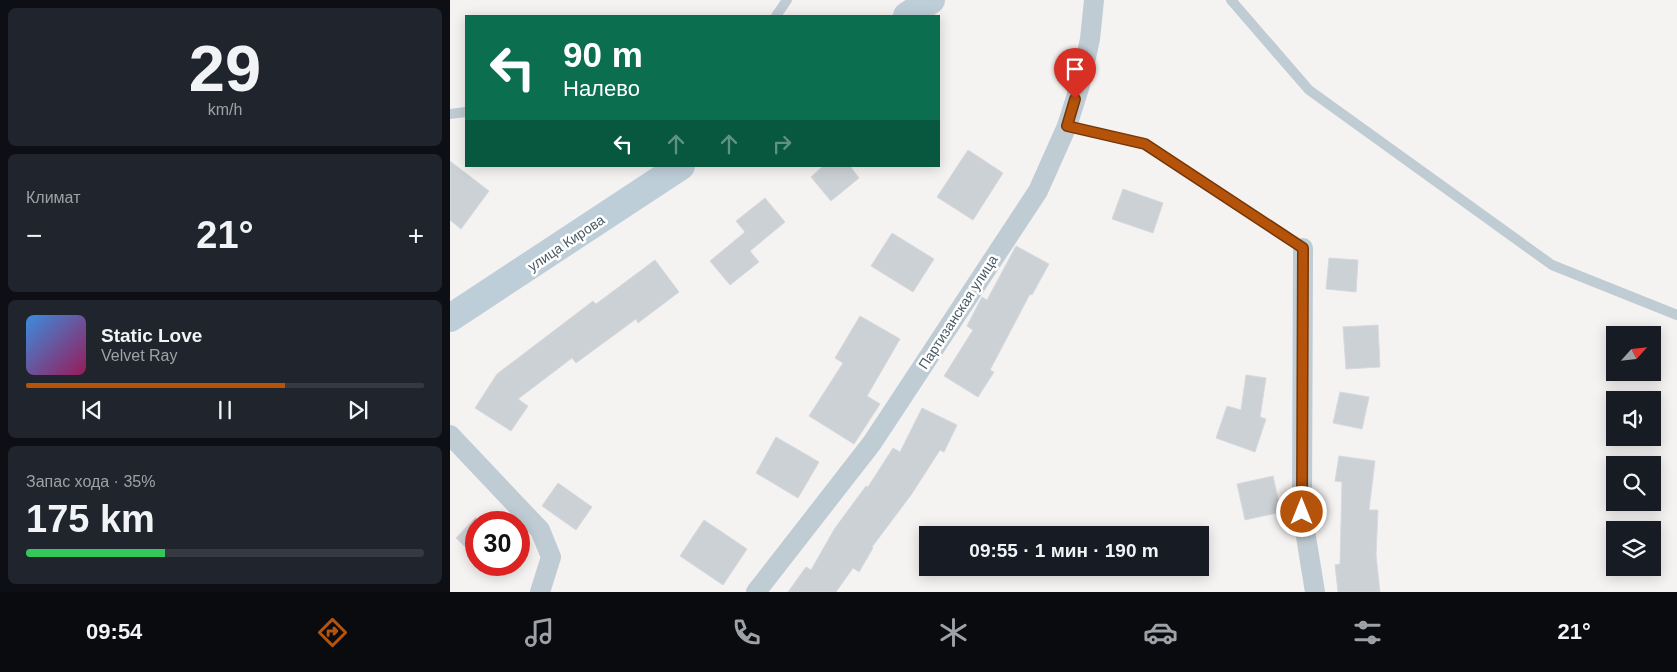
<!DOCTYPE html>
<html lang="ru">
<meta charset="utf-8">
<style>
:root{--surface:#171b24;--page:#20242c;--text:#f1f3f6;--muted:#9ea1a6;--line:#363941;--accent:#b45309}
body{margin:0;font-family:Arial,sans-serif;background:var(--page);color:var(--text);height:100vh;display:flex;flex-direction:column;font-size:19px;white-space:nowrap}
*{box-sizing:border-box;margin:0}
p{font-size:16px;color:var(--muted)}
.icon{flex:none;width:28px;height:28px;fill:none;stroke:currentColor;stroke-width:2;stroke-linecap:round;stroke-linejoin:round}
.map{position:relative;flex:1;overflow:hidden}
.details{display:flex;flex-direction:column;gap:8px;padding:8px;background:#0d0f14;width:450px}
.details>*{flex:none}
.guide{position:absolute;left:15px;top:15px;width:475px;height:152px;border-radius:0px;box-shadow:0 2px 12px #0003;background:#0b6e4f;color:#fff;overflow:hidden}
.needle{width:32px;rotate:63deg}
.fabs{position:absolute;left:1156px;top:326px;display:grid;gap:10px}
.fabs a{display:grid;place-items:center;width:55px;height:55px;border-radius:0px;background:var(--surface);box-shadow:0 2px 12px #0003;font-size:25px}
.speed{position:absolute;left:15px;top:511px;display:flex;gap:10px;font-size:25px;font-weight:700;text-align:center}
.speed>*{display:grid;place-content:center;width:65px;height:65px;border-radius:50%;background:var(--surface);box-shadow:0 2px 12px #0003;line-height:1}
.speed .limit{border:8px solid #d22;background:#fff;color:#111}
.pin{position:absolute;display:grid;place-items:center;width:42px;height:42px;color:#fff;margin:-51px -21px;border-radius:50% 50% 50% 0;rotate:-45deg;box-shadow:0 0 5px #0007}
.pin .icon{rotate:45deg}
.me{position:absolute;width:55px;margin:-28px;rotate:0deg;stroke-linejoin:round;filter:drop-shadow(0 0 4px #0008)}
.turn{display:flex;align-items:center;gap:18px;height:105px;padding:0 15px;font-size:22px}
.turn .icon{width:65px;height:65px;stroke-width:2.5}
.turn b{display:block;font-size:35px;line-height:42px}
.lanes{display:flex;align-items:center;height:48px;padding:0 15px;background:#0003;justify-content:center;gap:25px;direction:ltr}
.lanes .off{opacity:.35}
.big{font-size:38px;font-weight:700;line-height:1.1}
.details .tile{flex:1;display:flex;flex-direction:column;justify-content:center;gap:8px;min-width:0;padding:0 18px;border-radius:8px;background:var(--page)}
.details .dial{align-items:center;gap:0}
.dial b{font-size:65px;line-height:1}
.song{display:flex;align-items:center;gap:15px}
.cover{width:60px;height:60px;border-radius:8px;background:linear-gradient(135deg,hsl(210 70% 55%),hsl(330 70% 35%))}
.played{height:5px;border-radius:2px;background:linear-gradient(90deg,var(--accent) 65%,var(--line) 65%)}
.keys{display:flex;justify-content:space-around;direction:ltr}
.heat{display:flex;justify-content:space-between;align-items:center;font-size:28px;direction:ltr}
.charge{height:8px;border-radius:4px;background:linear-gradient(90deg,#34c759 35%,var(--line) 0)}
.trip{position:absolute;left:469px;top:526px;width:290px;height:50px;border-radius:0px;background:var(--surface);box-shadow:0 2px 12px #0003;font-weight:700;line-height:50px;text-align:center}
.tab-bar{display:flex;height:80px;justify-content:space-around;align-items:center;background:#090b0e;color:var(--muted)}
.tab-bar .icon{width:35px;height:35px}
.tab-bar .selected{color:var(--accent)}
.tab-bar b{font-size:22px;color:var(--text)}
main{display:flex;flex:1;min-height:0}
.map>svg:first-child{display:block}
.building{fill:#cbd1d5;stroke:#d6d9de}
.lines{fill:none;stroke-linecap:round;stroke-linejoin:round}
.service{stroke:#bfccd3;stroke-width:10}
.minor{stroke:#bfccd3;stroke-width:20}
.secondary{stroke:#beced8;stroke-width:28}
.route-casing{stroke:#753606;stroke-width:12}
.route{stroke:#b45309;stroke-width:9}
.labels{text-anchor:middle;dominant-baseline:central;stroke-width:5;stroke-linejoin:round;paint-order:stroke}
.street-label{font-size:14px;fill:#475962;stroke:#fff}
</style>
<main>
<section class="details">
<div class="tile dial"><b>29</b><p>km/h</p></div>
<div class="tile"><p>Климат</p>
<div class="heat"><a>−</a><b class="big">21°</b><a>+</a></div>
</div>
<div class="tile">
<div class="song"><i class="cover"></i><div><b>Static Love</b><p>Velvet Ray</p></div></div>
<div class="played"></div>
<div class="keys"><svg class="icon" aria-label="previous" viewBox="0 0 24 24"><path d="M18 5L8 12l10 7zM5 5v14"/></svg><svg class="icon" aria-label="pause" viewBox="0 0 24 24"><path d="M8 5v14M16 5v14"/></svg><svg class="icon" aria-label="next" viewBox="0 0 24 24"><path d="M6 5l10 7-10 7zM19 5v14"/></svg></div>
</div>
<div class="tile"><p>Запас хода · 35%</p><b class="big">175 km</b><div class="charge"></div></div>
</section>
<div class="map">
<svg width="1227" height="592" viewBox="0 0 1227 592">
<rect width="100%" height="100%" fill="#f5f2f2"/>
<g class="building">
<path d="M518,150L553,173L523,220L487,197Z"/>
<path d="M0,161L39,191L11,229L0,220Z"/>
<path d="M373,166H400L409,178L381,201L361,177Z"/>
<path d="M673,189L713,203L703,233L662,219Z"/>
<path d="M315,198L335,222L300,251L309,262L280,285L260,261L295,232L286,221Z"/>
<path d="M442,233L484,259L463,292L421,266Z"/>
<path d="M566,246L599,264L582,295L580,294L540,370L544,372L528,397L494,376L523,330L517,326L532,297L537,300Z"/>
<path d="M879,258L908,260L906,292L876,289Z"/>
<path d="M205,260L229,292L188,323L186,319L126,363L122,358L68,399L78,406L61,431L25,408L47,374L143,301L146,304Z"/>
<path d="M410,316L450,339L417,396L430,404L404,444L359,416L393,363L385,358Z"/>
<path d="M928,325L930,367L896,369L893,327Z"/>
<path d="M796,375L816,378L810,417L816,419L805,452L766,438L777,406L791,410Z"/>
<path d="M890,392L919,397L912,429L883,423Z"/>
<path d="M472,408L507,425L494,452L490,450L461,495L422,547L423,548L409,572L403,568L386,592H338L356,567L361,570L385,528L416,486L418,487L443,448L450,452Z"/>
<path d="M326,437L369,462L348,498L306,473Z"/>
<path d="M889,456L925,461L919,510H928L926,555L930,592H888L885,565L890,564L892,482L885,481Z"/>
<path d="M823,476L831,512L795,520L787,484Z"/>
<path d="M108,483L142,507L126,530L92,506Z"/>
<path d="M26,517V558L6,538Z"/>
<path d="M254,520L297,549L273,585L230,556Z"/>
</g>
<g class="lines">
<g class="service">
<path d="M781,0L859,90L1102,265L1227,315"/>
<path d="M326,16L337,0"/>
<path d="M0,114L16,112"/>
<path d="M617,126L695,145L853,248"/>
</g>
<g class="minor">
<path d="M853,248L852,512L865,592"/>
<path d="M0,435L90,530L101,557L90,592"/>
<path d="M306,592L422,443L588,191L617,126L630,85L640,39L644,0"/>
</g>
<g class="secondary">
<path d="M457,16L481,0"/>
<path d="M0,318L231,166"/>
</g>
</g>
<g class="lines">
<defs>
<path id="route" d="M625,99L617,126L695,144L853,248L852,512"/>
</defs>
<use href="#route" class="route-casing"/>
<use href="#route" class="route"/>
</g>
<g class="labels">
<g class="street-label">
<text transform="translate(116 243) rotate(-34)">улица Кирова</text>
<text transform="translate(508 312) rotate(-57)">Партизанская улица</text>
</g>
</g>
</svg>
<div class="fabs">
<a><svg class="needle" viewBox="-14 -14 28 28"><path d="M0-13l5 13h-10z" fill="#e53935"/><path d="M0 13l5-13h-10z" fill="#9ea1a6"/></svg></a>
<a><svg class="icon" aria-label="sound" viewBox="0 0 24 24"><path d="M4 9h4l5-4v14l-5-4H4zM17 9q2 3 0 6"/></svg></a>
<a><svg class="icon" aria-label="search" viewBox="0 0 24 24"><circle cx="10" cy="10" r="6"/><path d="M15 15l6 6"/></svg></a>
<a><svg class="icon" aria-label="layers" viewBox="0 0 24 24"><path d="M12 4l9 5-9 5-9-5zM3 14l9 5 9-5"/></svg></a>
</div>
<div class="speed"><div class="limit">30</div></div>
<div class="pin" style="left:625px;top:99px;background:#d93025"><svg class="icon" aria-label="arrive" viewBox="0 0 24 24"><path d="M6 21V4h12l-3 4 3 4H6"/></svg></div>
<svg class="me" style="left:852px;top:512px" viewBox="-20 -20 40 40"><circle r="17" fill="#b45309" stroke="#fff" stroke-width="3"/><path d="M0-11L8 9 0 5-8 9z" fill="#fff"/></svg>
<div class="trip">09:55 · 1 мин · 190 m</div>
<div class="guide">
<div class="turn"><svg class="icon" aria-label="left" viewBox="0 0 24 24"><path d="M17 20v-9H6M10 6l-5 5 5 5"/></svg><div><b>90 m</b>Налево</div></div>
<div class="lanes"><svg class="icon" aria-label="left" viewBox="0 0 24 24"><path d="M17 20v-9H6M10 6l-5 5 5 5"/></svg><svg class="icon off" aria-label="ahead" viewBox="0 0 24 24"><path d="M12 20V5M6 11l6-6 6 6"/></svg><svg class="icon off" aria-label="ahead" viewBox="0 0 24 24"><path d="M12 20V5M6 11l6-6 6 6"/></svg><svg class="icon off" aria-label="right" viewBox="0 0 24 24"><path d="M7 20v-9h11M14 6l5 5-5 5"/></svg></div>
</div>
</div>
</main>
<nav class="tab-bar">
<b>09:54</b>
<svg class="icon selected" aria-label="directions" viewBox="0 0 24 24"><path d="M12 3l9 9-9 9-9-9zM9 14v-3h6M13 9l2 2-2 2"/></svg>
<svg class="icon" aria-label="music" viewBox="0 0 24 24"><path d="M9 18V5l10-2v13"/><circle cx="6" cy="18" r="3"/><circle cx="16" cy="16" r="3"/></svg>
<svg class="icon" aria-label="phone" viewBox="0 0 24 24"><path d="M5 4h4l2 5-3 2q2 4 5 5l2-3 5 2v4C11 20 4 13 5 4z"/></svg>
<svg class="icon" aria-label="climate" viewBox="0 0 24 24"><path d="M12 3v18M4 7l16 10M4 17L20 7"/></svg>
<svg class="icon" aria-label="car" viewBox="0 0 24 24"><path d="M5 17H2v-5l4-1 3-4h7l3 4 3 1v5h-3M9 17h6M6 11h13"/><circle cx="7" cy="17" r="2"/><circle cx="17" cy="17" r="2"/></svg>
<svg class="icon" aria-label="filters" viewBox="0 0 24 24"><path d="M4 7h16M4 17h16"/><circle cx="9" cy="7" r="2"/><circle cx="15" cy="17" r="2"/></svg>
<b>21°</b>
</nav>
